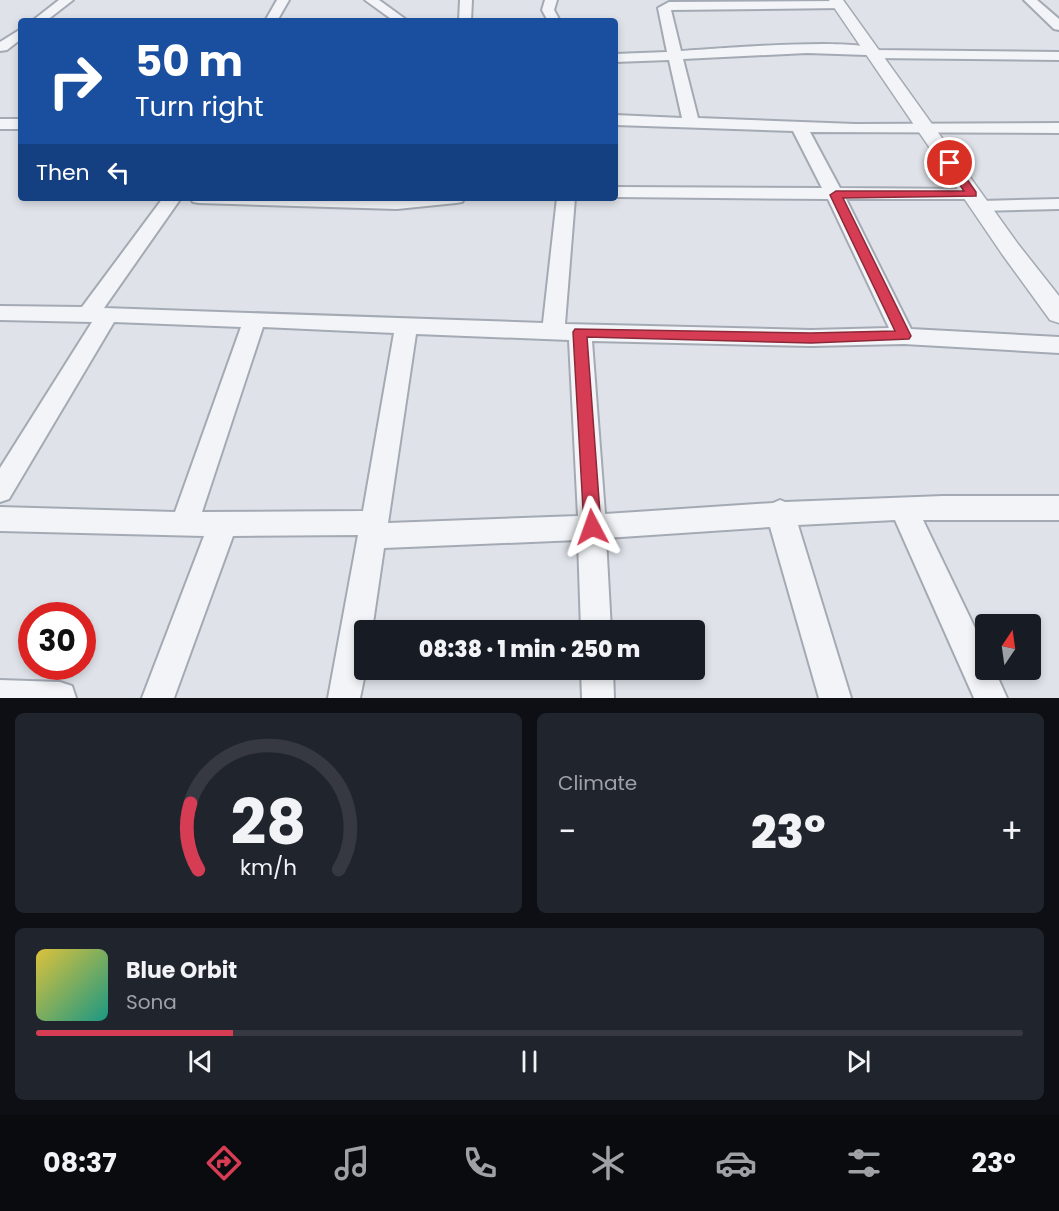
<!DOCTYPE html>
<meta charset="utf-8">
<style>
:root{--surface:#171b24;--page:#20242c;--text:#f1f3f6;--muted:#9ea1a6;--line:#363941;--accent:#d63d54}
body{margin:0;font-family:Poppins,sans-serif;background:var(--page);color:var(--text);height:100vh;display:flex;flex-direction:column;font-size:22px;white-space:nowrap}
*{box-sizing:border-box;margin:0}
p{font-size:20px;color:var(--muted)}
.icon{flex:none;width:33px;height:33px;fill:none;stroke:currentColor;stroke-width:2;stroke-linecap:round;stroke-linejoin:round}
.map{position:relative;height:698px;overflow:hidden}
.side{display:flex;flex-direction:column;gap:15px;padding:15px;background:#0d0f14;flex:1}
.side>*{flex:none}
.banner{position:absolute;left:18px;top:18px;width:600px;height:183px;border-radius:6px;box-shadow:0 3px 9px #0003;background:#1a4fa0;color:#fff;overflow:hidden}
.needle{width:39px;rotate:13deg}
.fabs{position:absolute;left:975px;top:614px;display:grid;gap:12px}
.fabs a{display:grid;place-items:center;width:66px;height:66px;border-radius:6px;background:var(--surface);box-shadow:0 3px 9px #0003;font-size:30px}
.speed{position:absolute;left:18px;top:602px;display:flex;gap:12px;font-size:30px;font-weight:700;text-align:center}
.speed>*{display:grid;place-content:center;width:78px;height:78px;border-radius:50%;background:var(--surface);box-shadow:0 3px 9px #0003;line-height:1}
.speed .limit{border:9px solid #d22;background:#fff;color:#111}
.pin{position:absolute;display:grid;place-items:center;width:51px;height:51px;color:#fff;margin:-26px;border:3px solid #fff;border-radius:50%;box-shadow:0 2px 6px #0007}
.me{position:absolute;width:66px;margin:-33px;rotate:356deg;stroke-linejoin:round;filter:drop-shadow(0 0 4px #0008)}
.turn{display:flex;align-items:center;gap:21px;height:126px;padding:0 18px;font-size:27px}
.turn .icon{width:78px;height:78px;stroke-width:2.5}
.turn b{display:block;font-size:42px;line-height:51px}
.then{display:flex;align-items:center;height:57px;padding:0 18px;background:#0003;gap:12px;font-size:22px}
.big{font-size:45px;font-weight:800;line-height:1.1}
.side .card{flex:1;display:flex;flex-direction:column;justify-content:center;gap:9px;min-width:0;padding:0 21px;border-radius:9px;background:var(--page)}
.side .dial{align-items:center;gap:0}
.dial svg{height:156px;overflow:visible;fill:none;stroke:var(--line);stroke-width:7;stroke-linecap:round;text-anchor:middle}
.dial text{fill:var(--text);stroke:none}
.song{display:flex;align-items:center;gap:18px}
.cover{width:72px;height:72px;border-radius:9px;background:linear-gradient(135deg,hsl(50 70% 55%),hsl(170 70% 35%))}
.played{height:6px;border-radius:3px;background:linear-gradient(90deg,var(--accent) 20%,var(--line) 20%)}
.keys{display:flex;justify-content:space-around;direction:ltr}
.heat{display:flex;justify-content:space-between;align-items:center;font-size:33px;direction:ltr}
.side .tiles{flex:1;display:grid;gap:15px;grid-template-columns:1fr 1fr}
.card:last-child{grid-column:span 2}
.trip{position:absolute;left:354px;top:620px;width:351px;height:60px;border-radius:6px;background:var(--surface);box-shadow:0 3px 9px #0003;font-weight:800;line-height:60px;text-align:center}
.tabs{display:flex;height:96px;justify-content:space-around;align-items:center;background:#090b0e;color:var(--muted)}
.tabs .icon{width:42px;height:42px}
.tabs .active{color:var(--accent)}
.tabs b{font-size:27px;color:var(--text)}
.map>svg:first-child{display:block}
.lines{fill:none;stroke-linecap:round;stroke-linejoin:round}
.minor-casing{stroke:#a4aab3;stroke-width:4}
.tertiary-casing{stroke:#a4aab3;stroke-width:3}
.minor{fill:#f2f4f7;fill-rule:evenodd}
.tertiary{fill:#f2f4f7;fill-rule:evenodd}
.route{fill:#d63d54;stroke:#8b2837;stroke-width:1.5}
</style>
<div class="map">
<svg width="1059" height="698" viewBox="0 0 1059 698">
<rect width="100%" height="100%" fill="#dfe3e9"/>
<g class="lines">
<defs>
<g id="minor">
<path d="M59,0H73L46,21H32Z"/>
<path d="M277,0H289L277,21H265Z"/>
<path d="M365,0H379L408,21H394Z"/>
<path d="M460,0H472L471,21H459Z"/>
<path d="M545,0H557L554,10L560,21H548L542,10Z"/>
<path d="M1024,0H1037L1059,19V30L1054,29Z"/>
<path d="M839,1L845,5L843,8L671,10L681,51C713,49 857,37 876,50L1059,52V60L873,58L867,55L807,53L683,59L698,118L855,124L1059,123V133L810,132L840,188L972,189L978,190L981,194L978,198L972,199H846L911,329L1059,337V353L904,344L811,346L592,341L605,514L773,503L780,500L785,502L943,496H1059V520H923L986,651V669H994L1007,698H974L895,520L798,525L851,698H819L770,527L606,538L611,630H581L578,540L384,548L372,630H364L366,669L360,698H328L358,535L233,536L174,698H142L204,536L0,531V507L175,512L241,327L114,322L9,499L0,502V468L92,322L0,320V306L82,307L163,198H181L104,308L543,323L557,198H575L565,324L811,330L889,328L828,199L615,197V187L822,188L793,131L615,125V115L682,118L669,60L615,62V54L667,52L658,8L669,2ZM263,327L394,333L363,511L202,512ZM416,334L569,340L578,516L388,523Z"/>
<path d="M21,29V39L7,50L0,51V42Z"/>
<rect x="0" y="119" width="21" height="10"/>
<path d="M190,198H465L462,202L456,203L397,209L199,203L193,202Z"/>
<path d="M1059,199V209L981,211L975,210L972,206L975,202L981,201Z"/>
<path d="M581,669H613L614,698H582Z"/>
<path d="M0,680L60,682L72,686L76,698H0Z"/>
</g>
<path id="tertiary" d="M829,0H843L1018,244L1059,296V323L1050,320L1002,254Z"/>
</defs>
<use href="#minor" class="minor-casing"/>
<use href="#tertiary" class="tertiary-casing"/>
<use href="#minor" class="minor"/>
<use href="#tertiary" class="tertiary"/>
</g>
<path class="route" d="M950,160L954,161L976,192V196L843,198L911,336L909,339L811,343L587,337L601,527L598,532L592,534L586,532L584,527L573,332L575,329L811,333L895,331L830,195L836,191H964L945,163Z"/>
</svg>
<div class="fabs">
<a><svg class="needle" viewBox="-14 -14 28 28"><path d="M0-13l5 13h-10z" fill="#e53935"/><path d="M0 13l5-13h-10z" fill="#9ea1a6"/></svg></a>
</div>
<div class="speed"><div class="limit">30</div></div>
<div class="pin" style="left:950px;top:163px;background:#d93025"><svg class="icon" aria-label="arrive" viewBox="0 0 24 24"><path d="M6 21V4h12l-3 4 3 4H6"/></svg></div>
<svg class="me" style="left:592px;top:527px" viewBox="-20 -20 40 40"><path d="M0-17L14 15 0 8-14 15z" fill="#d63d54" stroke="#fff" stroke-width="4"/></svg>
<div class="trip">08:38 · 1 min · 250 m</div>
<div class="banner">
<div class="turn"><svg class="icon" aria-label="right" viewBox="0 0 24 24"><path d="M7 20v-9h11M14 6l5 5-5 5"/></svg><div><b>50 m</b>Turn right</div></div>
<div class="then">Then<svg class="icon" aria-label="left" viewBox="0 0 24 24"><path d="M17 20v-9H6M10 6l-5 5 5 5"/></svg></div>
</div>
</div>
<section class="side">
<div class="tiles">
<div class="card dial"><svg viewBox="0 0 100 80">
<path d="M14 69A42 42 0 1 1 86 69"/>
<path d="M14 69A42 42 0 0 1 10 35" stroke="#d63d54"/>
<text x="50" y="56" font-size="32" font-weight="700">28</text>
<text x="50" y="72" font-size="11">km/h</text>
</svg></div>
<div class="card"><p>Climate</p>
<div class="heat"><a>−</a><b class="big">23°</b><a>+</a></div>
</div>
<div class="card">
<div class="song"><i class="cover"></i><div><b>Blue Orbit</b><p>Sona</p></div></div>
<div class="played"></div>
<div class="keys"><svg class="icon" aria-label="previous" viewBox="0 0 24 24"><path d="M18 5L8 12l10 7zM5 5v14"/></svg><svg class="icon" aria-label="pause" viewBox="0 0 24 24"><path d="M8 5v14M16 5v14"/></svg><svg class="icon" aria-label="next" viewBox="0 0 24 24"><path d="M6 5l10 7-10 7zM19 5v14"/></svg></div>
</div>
</div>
</section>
<nav class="tabs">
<b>08:37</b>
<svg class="icon active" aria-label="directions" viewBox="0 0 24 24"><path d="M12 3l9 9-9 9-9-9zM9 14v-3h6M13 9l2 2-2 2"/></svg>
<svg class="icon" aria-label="music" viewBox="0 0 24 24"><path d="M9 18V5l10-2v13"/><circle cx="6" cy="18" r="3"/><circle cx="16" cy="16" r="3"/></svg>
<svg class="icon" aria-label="phone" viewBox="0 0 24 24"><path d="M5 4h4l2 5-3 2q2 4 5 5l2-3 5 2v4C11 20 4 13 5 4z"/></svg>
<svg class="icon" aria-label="climate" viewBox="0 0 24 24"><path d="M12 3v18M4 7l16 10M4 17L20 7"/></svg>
<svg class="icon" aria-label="car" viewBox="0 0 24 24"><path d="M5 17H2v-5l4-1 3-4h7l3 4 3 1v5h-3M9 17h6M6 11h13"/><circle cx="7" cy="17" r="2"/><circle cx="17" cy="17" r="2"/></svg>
<svg class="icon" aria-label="filters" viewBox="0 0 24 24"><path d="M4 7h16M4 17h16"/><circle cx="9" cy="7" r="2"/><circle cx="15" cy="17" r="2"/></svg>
<b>23°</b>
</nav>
